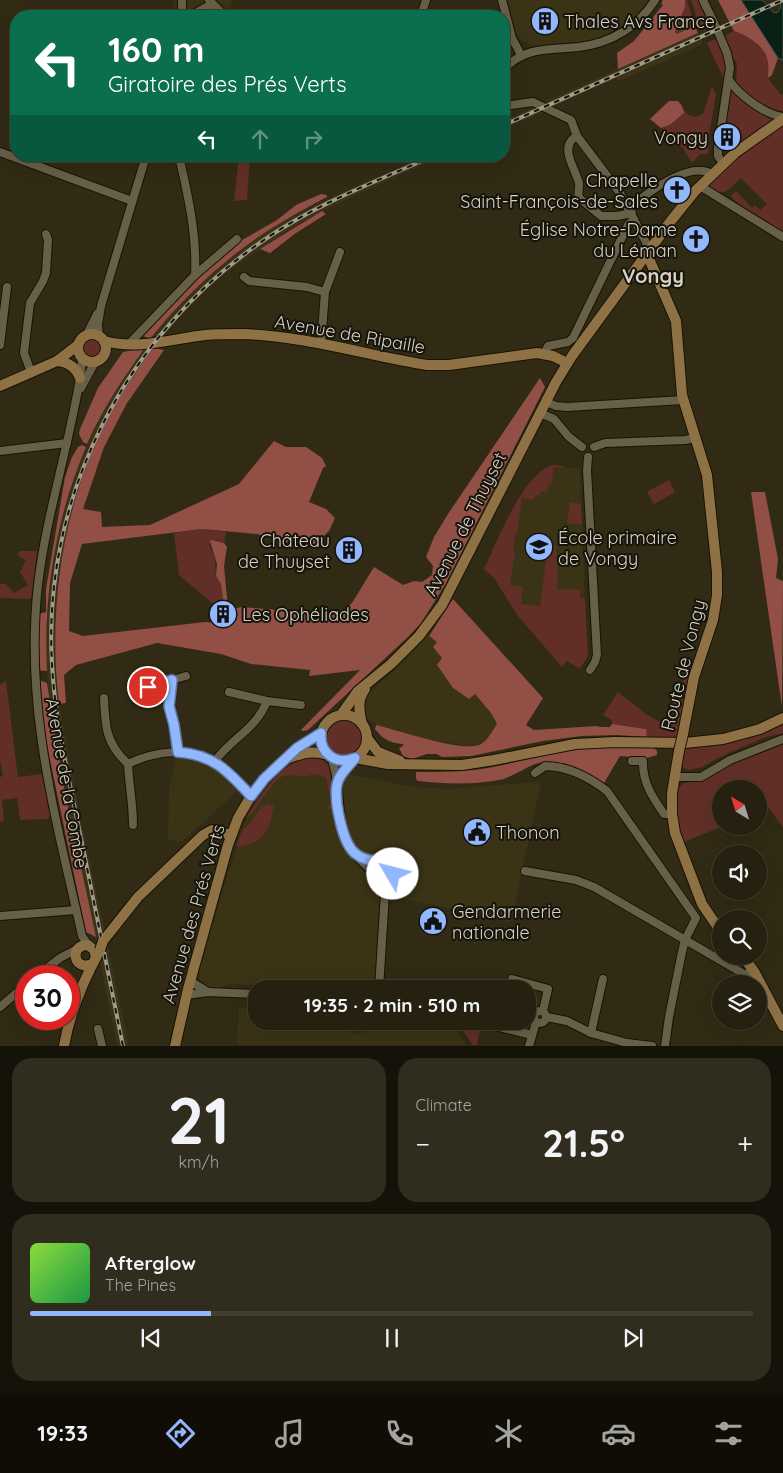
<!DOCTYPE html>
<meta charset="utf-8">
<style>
:root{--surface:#252010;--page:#312d1e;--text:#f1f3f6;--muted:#a3a39f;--line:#423e30;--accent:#92b7fd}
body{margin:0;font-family:Quicksand,sans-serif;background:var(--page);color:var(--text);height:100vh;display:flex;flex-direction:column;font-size:19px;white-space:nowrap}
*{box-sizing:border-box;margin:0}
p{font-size:16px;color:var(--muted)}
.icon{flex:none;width:28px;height:28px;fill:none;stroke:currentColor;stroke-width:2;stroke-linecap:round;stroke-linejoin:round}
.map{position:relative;height:1046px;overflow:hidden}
.drawer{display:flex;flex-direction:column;gap:12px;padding:12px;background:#141209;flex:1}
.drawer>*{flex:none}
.banner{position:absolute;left:10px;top:10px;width:500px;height:152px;border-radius:20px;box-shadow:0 5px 20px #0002,0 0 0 1px var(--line);background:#0b6e4f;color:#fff;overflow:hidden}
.needle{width:32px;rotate:322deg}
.fabs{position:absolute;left:712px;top:780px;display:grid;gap:10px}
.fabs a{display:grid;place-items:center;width:55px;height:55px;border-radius:50%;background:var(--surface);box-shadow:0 5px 20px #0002,0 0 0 1px var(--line);font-size:25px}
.speed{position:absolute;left:15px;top:965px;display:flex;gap:10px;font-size:25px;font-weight:700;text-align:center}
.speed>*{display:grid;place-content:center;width:65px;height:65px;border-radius:50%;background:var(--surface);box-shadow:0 5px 20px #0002,0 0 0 1px var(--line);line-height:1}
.speed .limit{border:8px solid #d22;background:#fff;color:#111}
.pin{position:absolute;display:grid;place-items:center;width:42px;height:42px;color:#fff;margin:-21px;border:2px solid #fff;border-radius:50%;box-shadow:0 1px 5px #0007}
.me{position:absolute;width:55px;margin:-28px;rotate:307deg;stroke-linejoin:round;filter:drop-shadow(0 0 4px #0008)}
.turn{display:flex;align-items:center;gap:18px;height:105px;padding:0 15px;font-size:22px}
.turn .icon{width:65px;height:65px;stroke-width:2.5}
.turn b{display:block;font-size:35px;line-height:42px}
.lanes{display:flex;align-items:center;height:48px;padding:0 15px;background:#0003;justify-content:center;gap:25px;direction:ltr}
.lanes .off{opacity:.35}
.big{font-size:38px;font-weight:700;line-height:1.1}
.drawer .card{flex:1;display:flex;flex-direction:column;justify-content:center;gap:8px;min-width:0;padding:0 18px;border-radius:20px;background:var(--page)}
.drawer .dial{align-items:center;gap:0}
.dial b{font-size:65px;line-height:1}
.song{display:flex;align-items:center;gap:15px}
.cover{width:60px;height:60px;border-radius:8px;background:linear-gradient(135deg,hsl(90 70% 55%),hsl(140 70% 35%))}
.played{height:5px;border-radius:2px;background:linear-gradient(90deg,var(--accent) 25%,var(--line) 25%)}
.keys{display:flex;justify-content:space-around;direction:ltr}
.heat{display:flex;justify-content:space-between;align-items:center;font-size:28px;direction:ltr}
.drawer .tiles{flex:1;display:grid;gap:12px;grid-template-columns:1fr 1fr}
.card:last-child{grid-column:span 2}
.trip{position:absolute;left:248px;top:980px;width:288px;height:50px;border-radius:20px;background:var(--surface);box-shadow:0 5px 20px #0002,0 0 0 1px var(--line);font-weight:700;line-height:50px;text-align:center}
.tab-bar{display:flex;height:80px;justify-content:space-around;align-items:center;background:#0f0d06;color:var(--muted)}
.tab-bar .icon{width:35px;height:35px}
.tab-bar .selected{color:var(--accent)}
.tab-bar b{font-size:22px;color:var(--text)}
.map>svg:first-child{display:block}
.built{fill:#3b3315}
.green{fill:#612f28}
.forest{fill:#924f46}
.water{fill:#082016;stroke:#46554a}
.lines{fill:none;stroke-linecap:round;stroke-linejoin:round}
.street-casing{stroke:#191301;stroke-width:10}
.secondary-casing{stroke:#191301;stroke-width:12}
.street{stroke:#666048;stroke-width:8}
.secondary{stroke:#8f7146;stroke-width:10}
.rail-casing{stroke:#9f9a8a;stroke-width:4}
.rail{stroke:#16130a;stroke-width:2;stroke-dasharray:5.5;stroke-linecap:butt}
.secondary-bridge-casing{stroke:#191301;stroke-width:12;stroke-linecap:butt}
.secondary-bridge{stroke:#8f7146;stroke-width:10}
.route-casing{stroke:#5f77a4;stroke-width:12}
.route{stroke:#92b7fd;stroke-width:9}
.labels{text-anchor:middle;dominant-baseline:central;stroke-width:4;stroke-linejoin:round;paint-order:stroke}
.poi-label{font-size:18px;fill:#d5d1c4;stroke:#16130a;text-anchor:start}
.street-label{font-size:18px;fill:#d5d1c4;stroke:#16130a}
.quarter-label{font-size:20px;font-weight:bold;fill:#d5d1c4;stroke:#16130a}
</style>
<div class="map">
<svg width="783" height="1046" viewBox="0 0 783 1046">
<rect width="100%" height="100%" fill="#312b15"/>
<g class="built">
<path d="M174,0H232L229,12L199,16H175Z"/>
<path d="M507,0H649L634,19L608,34L589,41L536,46L522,41L514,31L511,13Z"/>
<path d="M698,33L703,44L618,82L617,78L551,107L542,103Z"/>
<path d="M532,108L542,112L504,129V121Z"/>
<path d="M425,156H441L322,211L292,228L224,273L201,294L159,340L150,339L179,305L202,282L230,258L277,224L330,198Z"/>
<path d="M145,348H153L115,406L66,539L59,575L56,618V681L59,704L79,811L129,1045H117L64,788L50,706L46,656L47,616L51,573L57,536L79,465L92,434L108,403L127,373Z"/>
<path d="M554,465L580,469L585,604L537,606L521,604L518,616L494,578L484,569L512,511L525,490L540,471Z"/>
<path d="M428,635L437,642L442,658L437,666L453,688L469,699L475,694L491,713L497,724L485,742L479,745L469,746L429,740L376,725L366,717L364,707L367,695L406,659Z"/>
<path d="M176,756L207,763L226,775L238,791L181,842L168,840L169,790Z"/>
<path d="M323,759L329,766L330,771L414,787L447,789L536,782L541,783L511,922L386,895L379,989H265L262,985L231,984L216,989L208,988L200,979L199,971L222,893L247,817L268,786L291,765L297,761Z"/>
<path d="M255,1005L256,1021H339L347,1030L353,1033L359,1034L372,1029L378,1021H449L467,1045H237L239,1008H252Z"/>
</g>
<g class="green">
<path d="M685,0H687L696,30L691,27L677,34L675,32L680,23Z"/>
<path d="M691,0H698L700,2L709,25L700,28Z"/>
<path d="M734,31L743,33L762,49L768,58V78L781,95L783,94V111C766,112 747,95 736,84L737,63L734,60L725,36Z"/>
<path d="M715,39C723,49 727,64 724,78L723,77L707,43Z"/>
<path d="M712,86L716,95L709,135L708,154H700L692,163L683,148L661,128L671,124L684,113L682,106L687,114L694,117L703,114Z"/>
<path d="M733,90L743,99L774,120L730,151L723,146L722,139L729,95H730Z"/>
<path d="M783,124V232L741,206L731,196L736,191L752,208L755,205L760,210L767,204L741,178C729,188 725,200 709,186L733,161Z"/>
<path d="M239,156H250L247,200L234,201Z"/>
<circle cx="91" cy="348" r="10"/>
<path d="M554,465L563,466V468L554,467L551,485H548L547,492L541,491L540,495H535L534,500L522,498L517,534H515L513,550L515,551L510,585L523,587L521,604L540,606L548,545H556L558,590L580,589V599H585L588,656L580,669L567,661L562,667L518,616L494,578L484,569C497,542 523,472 554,465Z"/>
<path d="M669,480L675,492L654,504L647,492Z"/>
<path d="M570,502L581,504L582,525L567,523Z"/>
<path d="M202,529L226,532L224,543L216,540L209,544L215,558L216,576L221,584L224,607L220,610L179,575L174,533Z"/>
<path d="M20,551H37L31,599L0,598V584H6L14,593L28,585L20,572L26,560L17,555Z"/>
<path d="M689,665L692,666L677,738L647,737L646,729L612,724V720L603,715L618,692L646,714L670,728L675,711L670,708L679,693Z"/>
<path d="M6,681L18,777L42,774L50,816L47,819L20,820L17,798L2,800L4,821L0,822V777L3,776L0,760V684Z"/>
<circle cx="344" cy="738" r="19"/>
<path d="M783,723V733L766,737L724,755L702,767L689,770L680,766L684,748C719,746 753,740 783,723Z"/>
<path d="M783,743V827L761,798H759V789H721V826H723L684,842C677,825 673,805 678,788L685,783L706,778L722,768Z"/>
<path d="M309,757H320L329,766L334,809H329L327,807L332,804L326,778L315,774L303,777L292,775L283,776L276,781L267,792L251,815L247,817C261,794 280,763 309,757Z"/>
<path d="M268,804L274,806C269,831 265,843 236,847L242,830C254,824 256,808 268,804Z"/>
<path d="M456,1021H482L477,1045H473Z"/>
</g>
<g class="forest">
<path d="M663,0H685V7L675,32L677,34L691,27H695L698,33L618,69L617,53L634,41L663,5L661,4Z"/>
<path d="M718,0H741L778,58L772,75L768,78C768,72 769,63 767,58C763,45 745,34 734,31Z"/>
<path d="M669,101H678L682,106L684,113L671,124L661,128L650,119Z"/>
<path d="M321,194L327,195V197C310,206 293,215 277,225C228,255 186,294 150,339L143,336L142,333L197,277L237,243L277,220L296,205Z"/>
<path d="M322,211L326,214L296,233L270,253L260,249Z"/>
<path d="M145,348C123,378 102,410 87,444L83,442L79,434L80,429L98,388L123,352Z"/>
<path d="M153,348L164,350L127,403L104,447L83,509L101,512L102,527L150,525L239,484L274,441L286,447H306L322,458L326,466L323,468L309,502L326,509L335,518L329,531L312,547L298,545L257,534L202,529L82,544L70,583L69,631L83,636L205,622L219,623L220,610L224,607L221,584L216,576L217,564L210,541L212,540L224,543L227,547L224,566L228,608L230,609L242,607L338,615L352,603L374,567L403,585L414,581L422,582L432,575L433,566L426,557L434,537L448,514L540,378L545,387L445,585L421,623L409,636L308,730L303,731L301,730L360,670L309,676L310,670L251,664L221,654L157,643L76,665L64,675L66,703L59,704C47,603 64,494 115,405C127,385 140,366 153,348Z"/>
<path d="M82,445L86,447C56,518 43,594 47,671L38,670L39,614L46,612V589L65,477L72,457L78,447Z"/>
<path d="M751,492H765L778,559L776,578L783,581L782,707Z"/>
<path d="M453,599L543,698L526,725L534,730L596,726L601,727H610L612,724L646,729L647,737L617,735L582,736L543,741L471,756L442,757L437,754H427L412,759L403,756L399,748L403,746V744C390,743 383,739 375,729L376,725C398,730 460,752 479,745C487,742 492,731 497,724L491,713L475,694L469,699L453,688L437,665L442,658L433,647L437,642L429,636Z"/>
<path d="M39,680L47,683L64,788L96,937L86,932L45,736Z"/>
<path d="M598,747L654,748L657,751V755L647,758L620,756L604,783C585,772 558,756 535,764C522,769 513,777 499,780C473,785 445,784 418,781L416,779V772C442,772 467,772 493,767C528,760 562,750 598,747Z"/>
</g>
<path class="water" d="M741,0H762L774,13L778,12L781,7L780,0H783V60L778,58Z"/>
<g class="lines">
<defs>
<g id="street">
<path d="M209,0L225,16"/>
<path d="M502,0L512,38L521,55"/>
<path d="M703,0L716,27"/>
<path d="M182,16V0"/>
<path d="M190,16L212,4"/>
<path d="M421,16L426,0"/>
<path d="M718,32L727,53L730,67L718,148V156L723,164"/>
<path d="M504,69C526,46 550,50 579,47C611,43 638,27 655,0"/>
<path d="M729,80C739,95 764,114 783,117"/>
<path d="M504,106L533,102L571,120L577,136L620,193L650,250"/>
<path d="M577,136C558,146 575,168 579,183C580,188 577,192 579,198L601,216H617L632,213"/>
<path d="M0,152L132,201"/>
<path d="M179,156C188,195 197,235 195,275"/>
<path d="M700,186L783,237"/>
<path d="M629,208C646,194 689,160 712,174"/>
<path d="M244,277L249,281L307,287L325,292"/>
<path d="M86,336L97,314"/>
<path d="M99,337L98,324L101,306L146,156"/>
<path d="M321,344L325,292L340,252"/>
<path d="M0,345L7,287"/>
<path d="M128,345L195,275L237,239"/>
<path d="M544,354L548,346L568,342L573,338L628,225L634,219"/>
<path d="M82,358C81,383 74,408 69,433C58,483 44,533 38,585C24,707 56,818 82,936L88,945"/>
<path d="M31,372L24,353L30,303L43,281L46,273L48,240L46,234"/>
<path d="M81,388L95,362"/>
<path d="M546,402L556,406L567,407L683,400"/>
<path d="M540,413L554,419L569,437L582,447"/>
<path d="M594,447L605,443L685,440L695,438"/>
<path d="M0,451L67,443"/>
<path d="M588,457L587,470L597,655L595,662L590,670"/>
<path d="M172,680L186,676"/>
<path d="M148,687L172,680L169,706L178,752"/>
<path d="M104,698C105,726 106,744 128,764C129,785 133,803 133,825"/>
<path d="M267,701L301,705"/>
<path d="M331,757C348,804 325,836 374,872"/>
<path d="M215,761C231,739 257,728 267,701L229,692"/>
<path d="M632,761H643C642,782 653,798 664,814H672"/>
<path d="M128,764C154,751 188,747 214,761C229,769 240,783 251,796"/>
<path d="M535,773L545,766C567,766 590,778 607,791L696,918L685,940L682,952L669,1017L665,1046"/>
<path d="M674,777H701L730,760L783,739"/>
<path d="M337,784L342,774L355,758"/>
<path d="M354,853L366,860L387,863L391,866L393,871L385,893L379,989"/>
<path d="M374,869L375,876L380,881L385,893"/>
<path d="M525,871L576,880L594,887L744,974L755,973"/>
<path d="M0,916L76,910"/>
<path d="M37,976L60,958L79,948"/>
<path d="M512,979L548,989L543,1011"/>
<path d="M190,981L208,992"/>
<path d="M186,995L208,992L256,994"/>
<path d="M0,1007L26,985"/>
<circle cx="540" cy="1017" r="6"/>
<path d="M547,1017L567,1021L591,1033L627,1043L652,1046"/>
<path d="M483,1023L532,1035"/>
<path d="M98,1029L102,1046"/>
<path d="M591,1033L603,979"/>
<path d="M529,1046L536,1022"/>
</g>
<g id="secondary">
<path d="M646,255L650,261L676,321L682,395L707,475L717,572V595L713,620L694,677L683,734"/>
<circle cx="92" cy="348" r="14"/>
<path d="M104,341C138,350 171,339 205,335C218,334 231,334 243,334C305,336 366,355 427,365H449L537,353L553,356L567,363"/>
<path d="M57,361C68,362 76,367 80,378"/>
<path d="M0,386L57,361L78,345"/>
<circle cx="344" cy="738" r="23"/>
<path d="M341,715L358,691L391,664L419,636L442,605L556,382L572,356L670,222L695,191L735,153L783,119"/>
<path d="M362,724C359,711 357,700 365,689"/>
<path d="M367,738L378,752L400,761"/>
<path d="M679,751L672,793V814L675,833L702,904L721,932"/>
<path d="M289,758C303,753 313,750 328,755"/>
<path d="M355,758L388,764L462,765L494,760L575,744L615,742L685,743L723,739L760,729L783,718"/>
<path d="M103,941L138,897L203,835L212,830L231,835"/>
<path d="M743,956L755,973L783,1026"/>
<path d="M92,964C74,972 68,945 88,945L94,950L96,957"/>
<path d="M64,1046C70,1011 83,981 100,950"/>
<path d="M175,1046L188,989L228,845L238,818L251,796L264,779L297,748L321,733"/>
</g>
</defs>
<use href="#street" class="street-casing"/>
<use href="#secondary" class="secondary-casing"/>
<use href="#street" class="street"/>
<use href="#secondary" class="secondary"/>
<defs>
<g id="rail">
<path d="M504,125L783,0"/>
<path d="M123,1046C108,973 94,901 79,829C68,775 55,720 52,664C42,497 126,334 264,240C316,204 375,182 433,156"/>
</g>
</defs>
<use href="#rail" class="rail-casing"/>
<use href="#rail" class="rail"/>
<defs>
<g id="secondary-bridge">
<path d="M679,751L683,734"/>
<path d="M100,950L103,941"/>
</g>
</defs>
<use href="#secondary-bridge" class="secondary-bridge-casing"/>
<use href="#secondary-bridge" class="secondary-bridge"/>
</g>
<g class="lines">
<defs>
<path id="route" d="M148,687L172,680L169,706L174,725L178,752C214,755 228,771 251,796L264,779L297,748L321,733C319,753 336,766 355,758C349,766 339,774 337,784C334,800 342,844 356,854C366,863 378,859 389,864L393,869V874"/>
</defs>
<use href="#route" class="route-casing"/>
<use href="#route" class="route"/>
</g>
<defs>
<symbol id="building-disc" viewBox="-11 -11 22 22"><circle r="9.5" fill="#92b7fd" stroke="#16130a"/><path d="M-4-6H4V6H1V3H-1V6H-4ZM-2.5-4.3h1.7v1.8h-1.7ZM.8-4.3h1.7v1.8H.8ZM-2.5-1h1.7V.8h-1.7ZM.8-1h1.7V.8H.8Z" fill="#111"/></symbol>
<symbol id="church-disc" viewBox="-11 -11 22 22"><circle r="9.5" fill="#92b7fd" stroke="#16130a"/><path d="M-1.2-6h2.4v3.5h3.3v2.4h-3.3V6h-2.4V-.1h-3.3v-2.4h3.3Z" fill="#111"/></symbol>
<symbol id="school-disc" viewBox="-11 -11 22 22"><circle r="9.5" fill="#92b7fd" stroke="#16130a"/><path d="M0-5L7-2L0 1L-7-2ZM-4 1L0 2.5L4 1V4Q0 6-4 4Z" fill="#111"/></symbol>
<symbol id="civic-disc" viewBox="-11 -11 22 22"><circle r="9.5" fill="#92b7fd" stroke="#16130a"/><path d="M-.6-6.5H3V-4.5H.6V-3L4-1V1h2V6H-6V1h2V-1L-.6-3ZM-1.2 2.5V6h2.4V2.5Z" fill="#111"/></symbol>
</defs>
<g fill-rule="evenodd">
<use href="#building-disc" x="529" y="5" width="32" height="32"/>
<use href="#building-disc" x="711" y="121" width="32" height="32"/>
<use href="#church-disc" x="661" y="174" width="32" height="32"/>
<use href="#church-disc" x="680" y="223" width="32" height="32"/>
<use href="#school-disc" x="523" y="531" width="32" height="32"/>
<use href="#building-disc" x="333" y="534" width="32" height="32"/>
<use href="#building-disc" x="207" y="598" width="32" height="32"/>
<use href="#civic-disc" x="461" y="816" width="32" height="32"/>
<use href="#civic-disc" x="417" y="905" width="32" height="32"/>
</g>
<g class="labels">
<g class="poi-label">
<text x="564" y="21">Thales Avs France</text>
<text x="708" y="137" text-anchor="end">Vongy</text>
<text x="658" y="180" text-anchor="end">Chapelle<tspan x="658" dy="21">Saint-François-de-Sales</tspan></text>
<text x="677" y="229" text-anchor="end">Église Notre-Dame<tspan x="677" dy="21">du Léman</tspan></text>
<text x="558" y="537">École primaire<tspan x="558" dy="21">de Vongy</tspan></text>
<text x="330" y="540" text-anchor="end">Château<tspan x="330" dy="21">de Thuyset</tspan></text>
<text x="242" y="614">Les Ophéliades</text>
<text x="496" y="832">Thonon</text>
<text x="452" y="911">Gendarmerie<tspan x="452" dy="21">nationale</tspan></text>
</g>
<g class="street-label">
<text transform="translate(350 334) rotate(10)">Avenue de Ripaille</text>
<text transform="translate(465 524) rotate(-63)">Avenue de Thuyset</text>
<text transform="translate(683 665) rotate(-76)">Route de Vongy</text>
<text transform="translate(67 783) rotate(80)">Avenue de la Combe</text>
<text transform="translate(193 914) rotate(-74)">Avenue des Prés Verts</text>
</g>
<g class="quarter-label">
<text x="653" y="275">Vongy</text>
</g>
</g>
</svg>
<div class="fabs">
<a><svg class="needle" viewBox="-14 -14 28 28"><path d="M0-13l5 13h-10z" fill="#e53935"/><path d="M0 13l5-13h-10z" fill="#a3a39f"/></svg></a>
<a><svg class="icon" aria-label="sound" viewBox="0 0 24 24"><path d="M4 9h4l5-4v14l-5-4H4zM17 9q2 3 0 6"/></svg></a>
<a><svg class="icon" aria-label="search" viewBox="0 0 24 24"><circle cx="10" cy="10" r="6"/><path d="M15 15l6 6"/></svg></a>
<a><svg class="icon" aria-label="layers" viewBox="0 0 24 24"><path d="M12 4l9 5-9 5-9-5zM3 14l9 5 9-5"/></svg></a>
</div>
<div class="speed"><div class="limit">30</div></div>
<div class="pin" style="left:148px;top:687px;background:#d93025"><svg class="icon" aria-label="arrive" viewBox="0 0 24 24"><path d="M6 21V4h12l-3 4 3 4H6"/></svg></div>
<svg class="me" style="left:393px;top:874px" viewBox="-20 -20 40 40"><circle r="19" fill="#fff"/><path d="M0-13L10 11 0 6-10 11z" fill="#92b7fd"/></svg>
<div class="trip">19:35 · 2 min · 510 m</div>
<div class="banner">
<div class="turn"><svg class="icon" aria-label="left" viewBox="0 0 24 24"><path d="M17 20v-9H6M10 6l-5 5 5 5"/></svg><div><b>160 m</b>Giratoire des Prés Verts</div></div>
<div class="lanes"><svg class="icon" aria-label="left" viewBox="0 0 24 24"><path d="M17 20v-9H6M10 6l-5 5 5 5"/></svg><svg class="icon off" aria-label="ahead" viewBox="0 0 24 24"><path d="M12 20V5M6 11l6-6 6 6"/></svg><svg class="icon off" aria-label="right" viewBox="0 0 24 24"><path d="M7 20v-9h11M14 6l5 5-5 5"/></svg></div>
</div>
</div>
<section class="drawer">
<div class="tiles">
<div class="card dial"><b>21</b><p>km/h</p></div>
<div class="card"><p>Climate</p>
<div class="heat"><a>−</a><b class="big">21.5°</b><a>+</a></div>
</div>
<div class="card">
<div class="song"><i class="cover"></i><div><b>Afterglow</b><p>The Pines</p></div></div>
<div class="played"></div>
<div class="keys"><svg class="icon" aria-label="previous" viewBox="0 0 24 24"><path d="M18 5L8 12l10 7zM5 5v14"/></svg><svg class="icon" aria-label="pause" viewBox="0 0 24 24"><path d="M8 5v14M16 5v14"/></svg><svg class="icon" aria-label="next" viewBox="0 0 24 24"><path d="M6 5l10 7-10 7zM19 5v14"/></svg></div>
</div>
</div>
</section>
<nav class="tab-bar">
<b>19:33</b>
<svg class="icon selected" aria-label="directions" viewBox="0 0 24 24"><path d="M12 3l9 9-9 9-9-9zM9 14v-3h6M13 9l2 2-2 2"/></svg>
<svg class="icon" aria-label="music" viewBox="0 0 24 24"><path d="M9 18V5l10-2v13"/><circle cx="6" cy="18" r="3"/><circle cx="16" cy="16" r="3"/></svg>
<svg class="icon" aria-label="phone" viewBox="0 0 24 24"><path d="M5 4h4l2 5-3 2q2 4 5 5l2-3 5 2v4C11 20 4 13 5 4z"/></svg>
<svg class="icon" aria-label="climate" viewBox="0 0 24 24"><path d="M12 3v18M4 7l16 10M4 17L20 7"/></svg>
<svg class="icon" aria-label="car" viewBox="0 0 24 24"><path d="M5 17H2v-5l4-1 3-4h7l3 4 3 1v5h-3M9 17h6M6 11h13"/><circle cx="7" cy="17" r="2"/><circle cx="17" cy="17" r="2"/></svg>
<svg class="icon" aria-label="filters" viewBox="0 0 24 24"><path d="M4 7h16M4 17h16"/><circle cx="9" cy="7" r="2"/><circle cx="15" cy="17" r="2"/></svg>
</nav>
